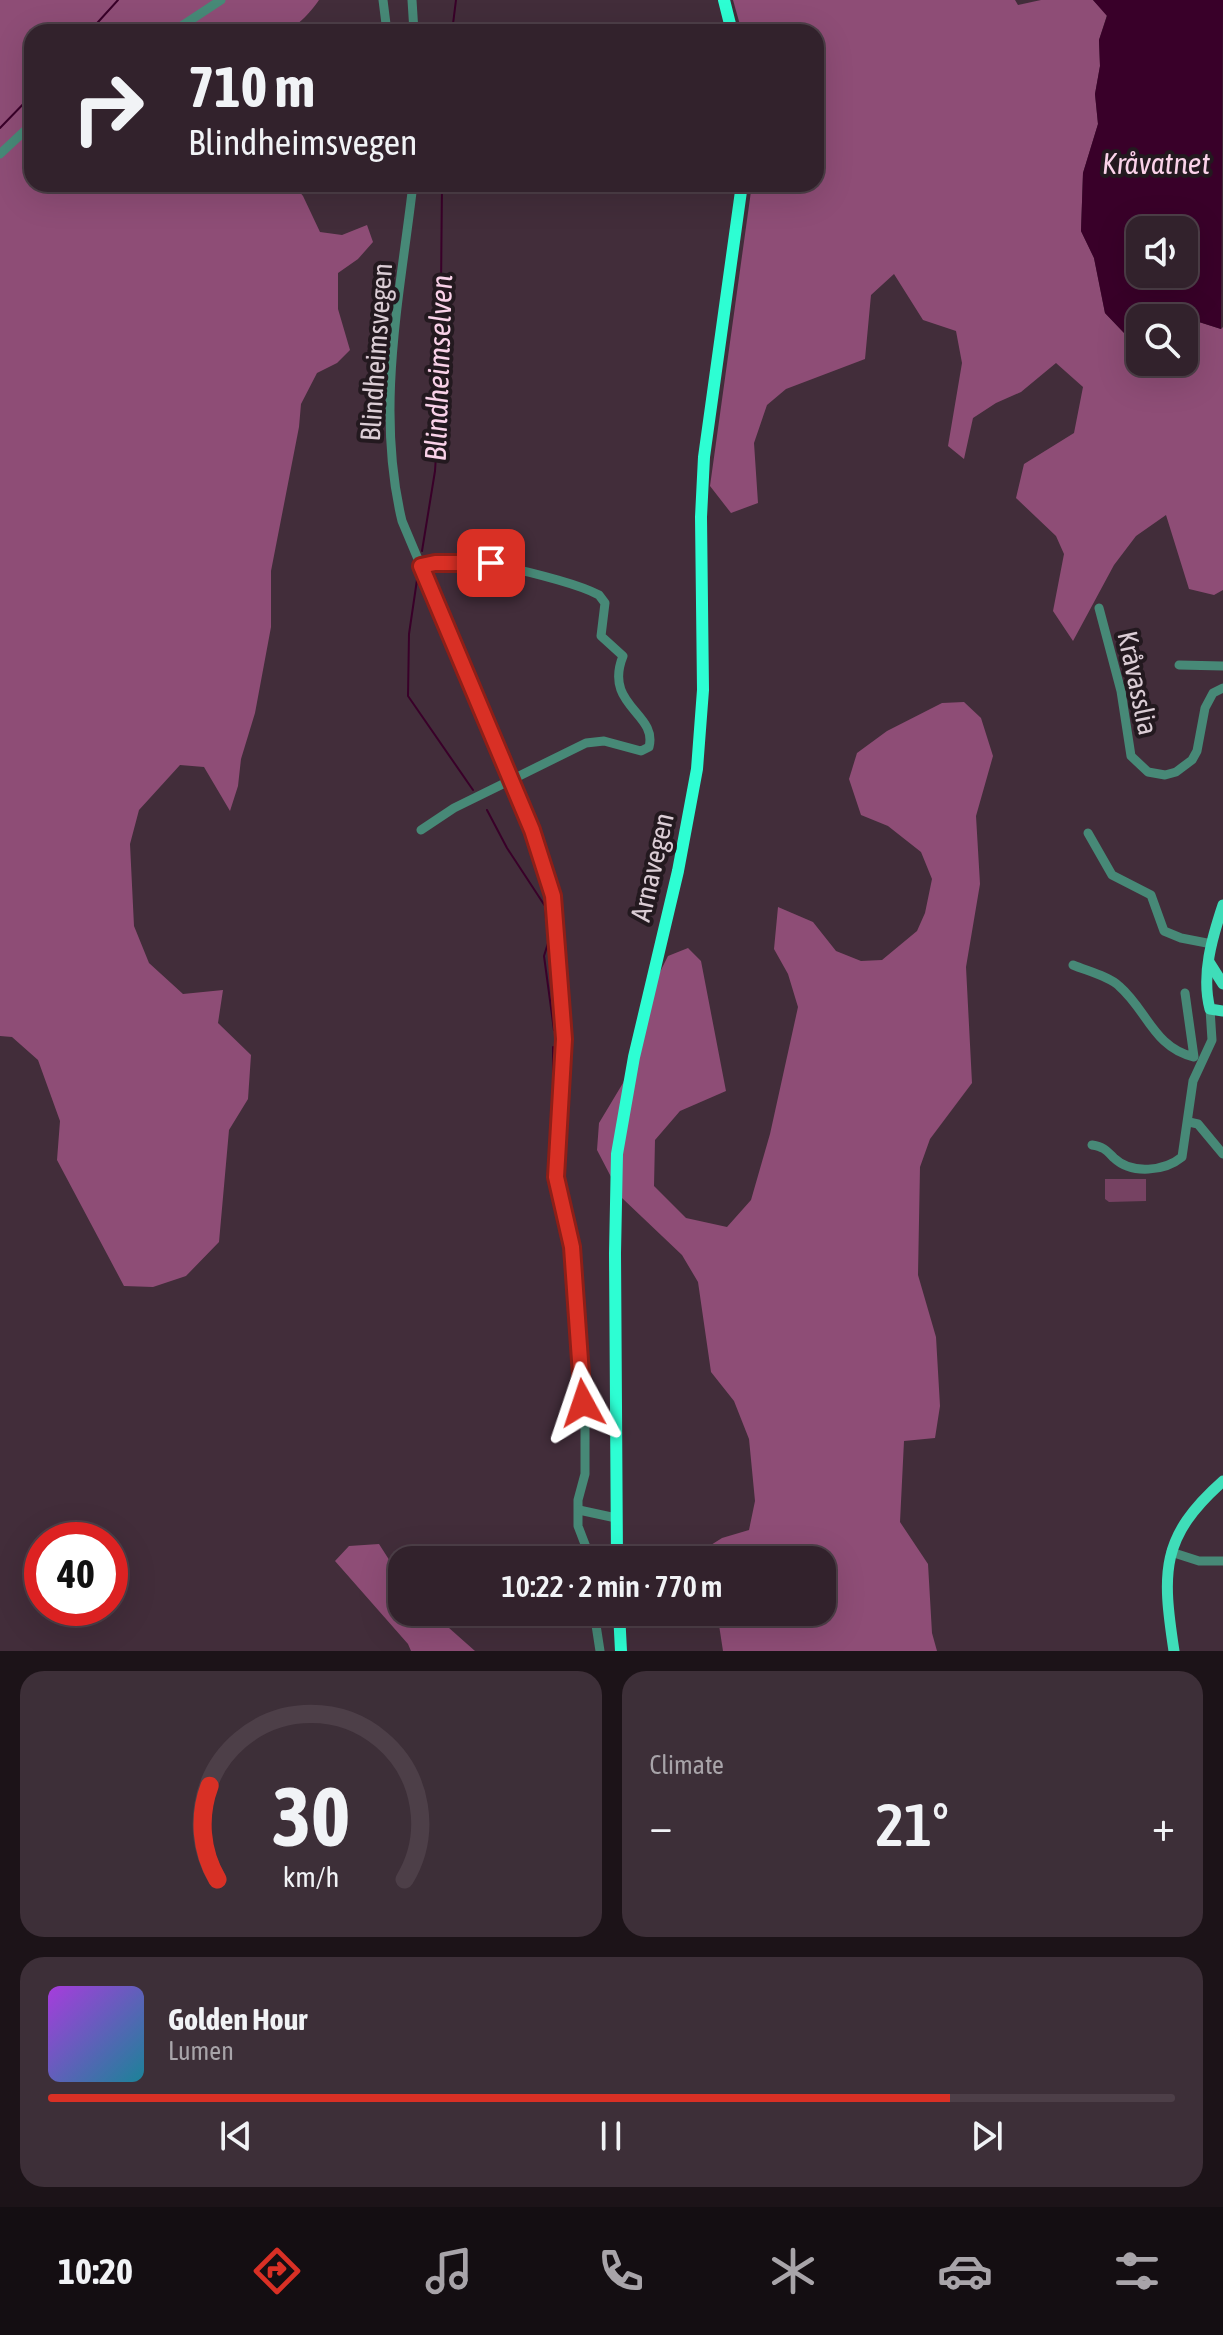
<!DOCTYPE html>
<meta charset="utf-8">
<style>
:root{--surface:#32222c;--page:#3d2f38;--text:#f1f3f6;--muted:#a8a4a9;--line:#4d3f48;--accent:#d93025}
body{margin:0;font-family:"Asap Condensed",sans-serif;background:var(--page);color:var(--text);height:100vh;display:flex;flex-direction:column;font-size:30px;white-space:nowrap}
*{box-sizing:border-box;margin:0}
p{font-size:26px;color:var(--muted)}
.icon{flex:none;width:44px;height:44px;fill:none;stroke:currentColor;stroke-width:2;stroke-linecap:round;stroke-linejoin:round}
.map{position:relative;height:1651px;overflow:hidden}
.sheet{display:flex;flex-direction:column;gap:20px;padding:20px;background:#1c1318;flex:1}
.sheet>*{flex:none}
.hud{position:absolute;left:24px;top:24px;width:800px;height:168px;border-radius:24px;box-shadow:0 8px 32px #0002,0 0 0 2px var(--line);background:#32222c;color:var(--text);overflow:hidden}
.tools{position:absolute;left:1126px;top:216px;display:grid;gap:16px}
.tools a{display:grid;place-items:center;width:72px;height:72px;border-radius:16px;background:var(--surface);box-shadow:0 8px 32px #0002,0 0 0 2px var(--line);font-size:40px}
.speed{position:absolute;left:24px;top:1522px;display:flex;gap:16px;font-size:40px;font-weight:700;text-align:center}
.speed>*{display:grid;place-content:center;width:104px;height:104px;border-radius:50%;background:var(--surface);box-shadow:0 8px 32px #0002,0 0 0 2px var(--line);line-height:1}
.speed .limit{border:12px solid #d22;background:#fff;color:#111}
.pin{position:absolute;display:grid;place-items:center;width:68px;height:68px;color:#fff;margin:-34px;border-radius:16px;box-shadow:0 4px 12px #0006}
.me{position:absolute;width:88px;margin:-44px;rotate:355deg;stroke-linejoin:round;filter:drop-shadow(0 0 6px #0008)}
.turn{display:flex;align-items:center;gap:28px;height:168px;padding:0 32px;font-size:36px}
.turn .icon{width:104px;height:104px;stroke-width:2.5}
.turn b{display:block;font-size:56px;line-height:68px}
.big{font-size:60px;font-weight:600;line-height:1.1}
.sheet .tile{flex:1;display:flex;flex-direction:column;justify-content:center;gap:12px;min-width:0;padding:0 28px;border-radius:24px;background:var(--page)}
.sheet .dial{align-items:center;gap:0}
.dial svg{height:208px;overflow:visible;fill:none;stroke:var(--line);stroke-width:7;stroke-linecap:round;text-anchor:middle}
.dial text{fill:var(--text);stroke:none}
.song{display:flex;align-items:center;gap:24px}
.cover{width:96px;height:96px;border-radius:12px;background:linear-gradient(135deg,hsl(280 70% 55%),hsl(190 70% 35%))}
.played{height:8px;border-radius:4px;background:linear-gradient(90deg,var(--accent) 80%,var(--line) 80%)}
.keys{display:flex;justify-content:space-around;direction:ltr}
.heat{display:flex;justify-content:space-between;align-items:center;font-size:44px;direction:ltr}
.sheet .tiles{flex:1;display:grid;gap:20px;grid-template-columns:1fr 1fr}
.tile:last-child{grid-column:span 2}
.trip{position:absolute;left:388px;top:1546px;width:448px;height:80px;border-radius:24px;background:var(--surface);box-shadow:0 8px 32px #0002,0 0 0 2px var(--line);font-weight:600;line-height:80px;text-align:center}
.tabs{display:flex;height:128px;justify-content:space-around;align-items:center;background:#140e12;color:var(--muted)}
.tabs .icon{width:56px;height:56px}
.tabs .current{color:var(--accent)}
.tabs b{font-size:36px;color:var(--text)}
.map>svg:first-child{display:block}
.green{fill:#764262}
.forest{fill:#8e4d76}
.water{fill:#390029;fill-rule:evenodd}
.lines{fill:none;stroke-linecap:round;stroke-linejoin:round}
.stream{stroke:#390029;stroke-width:2}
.minor{stroke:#478977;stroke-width:9}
.major{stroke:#3fddb9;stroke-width:11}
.highway{stroke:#2dfed3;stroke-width:12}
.route-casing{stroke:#8d1f18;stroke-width:20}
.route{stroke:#d93025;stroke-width:14}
.labels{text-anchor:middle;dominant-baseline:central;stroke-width:8;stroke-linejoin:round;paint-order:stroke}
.street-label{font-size:28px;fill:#dbcdd5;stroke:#23191f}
.water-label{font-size:30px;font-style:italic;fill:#fad2e9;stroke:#23191f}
</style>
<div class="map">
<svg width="1223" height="1651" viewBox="0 0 1223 1651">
<rect width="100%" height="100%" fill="#422d3a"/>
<path class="green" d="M1105,1179H1146V1201L1109,1202L1105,1199Z"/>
<g class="forest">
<path d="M0,0H319C310,13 296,29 280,32H32V184H293L303,196L320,232L342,235L367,225L373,242L358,259L338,273V309L350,350L337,363L317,373L301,404L299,427L271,571V627L255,713L241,759L238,786L230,811L204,767L180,765L139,810L130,844L134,926L149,963L183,994L223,990L218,1023L251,1055L248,1099L229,1130L219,1242L186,1276L153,1287L124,1286L57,1160L60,1121L38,1060L12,1037L0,1036Z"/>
<path d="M733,0H1015L1018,5L1041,0H1093L1107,15L1099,40L1100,66L1095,94L1098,124L1083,173L1081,231L1094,258L1105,313L1125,334L1140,333V362H1184V322H1199L1221,329L1223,327V590L1214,595L1189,589L1166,515L1136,536L1114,565L1073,641L1053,611L1064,554L1056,536L1016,498L1024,464L1074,433L1083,387L1056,363L1021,392L996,403L973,418L964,459L948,446L962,363L956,331L923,320L894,274L871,295L865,359L786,389L767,405L754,443L758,503L731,513L710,486L752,184H816V32H742Z"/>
<path d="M964,702L981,718L993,756L976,816L980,884L966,967L972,1083L930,1139L920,1167L918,1275L936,1337L940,1406L935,1438L904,1441L900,1522L928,1564L932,1633L937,1651H723L717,1612H822V1560H706L703,1550L722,1538L749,1530L755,1501L749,1439L734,1401L711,1372L698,1282L682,1255L622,1198L597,1150L599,1123L623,1083L644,1033L657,978L668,956L688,948L701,961L726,1091L680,1111L655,1140L654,1186L686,1218L727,1227L751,1200L770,1134L798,1007L788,974L774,949L778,907L813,922L836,951L861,961L882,960L917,931L925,913L932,879L921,852L888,826L861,815L849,779L857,753L887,731L942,703Z"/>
<path d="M379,1544L402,1580V1612H431L475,1651H411L408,1644L335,1561L349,1546Z"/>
</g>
<path class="water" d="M1093,0H1223L1221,329L1199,322H1184V318H1140V333L1125,334L1105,313L1094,258L1081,231L1083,173L1098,124L1095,94L1100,66L1099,40L1107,16ZM1140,230H1184V274H1140Z"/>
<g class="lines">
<g class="stream">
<path d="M89,32L118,0"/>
<path d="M452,32L456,0"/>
<path d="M0,128L32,95"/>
<path d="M422,551L435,471L440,392L442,184"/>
<path d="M418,573L409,634L408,696L473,790"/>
<path d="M487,810L507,848L545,906L546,919"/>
<path d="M548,932L549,940L544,956L554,1030"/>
<path d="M553,1047L554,1127"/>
</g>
<g class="minor">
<path d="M383,0L387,32"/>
<path d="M412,0L414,32"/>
<path d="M142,32L177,29L221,0"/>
<path d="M0,154L32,124"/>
<path d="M413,184C400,296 375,409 402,521L532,830L553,896L564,1039L556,1177L569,1235L576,1287L585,1423V1474L578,1500V1526L591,1560"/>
<path d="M421,566C469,556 512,567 558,580C572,584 586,588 599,595L605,603L601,636L623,656C603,706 658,713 649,747L641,751L604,741L586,743L454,808L421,830"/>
<path d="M1099,608L1121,691L1131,756L1148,772L1165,775L1176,772L1192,760L1197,751L1205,708L1213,693L1223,688"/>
<path d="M1179,665L1223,666"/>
<path d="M1088,833L1112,875L1151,895L1164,931L1181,938L1212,944"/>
<path d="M1073,965C1087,971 1108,976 1119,986C1147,1010 1154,1048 1194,1057L1185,993"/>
<path d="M1189,1122L1198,1124L1223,1154"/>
<path d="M1092,1145C1104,1147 1106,1150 1114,1158C1132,1175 1165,1171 1182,1157L1193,1081L1212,1040L1210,1009"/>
<path d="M579,1510L616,1518"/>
<path d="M1171,1552L1199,1561H1223"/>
<path d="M594,1612L600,1651"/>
</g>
<g class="major">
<path d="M1223,905C1212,938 1201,975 1210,1009L1223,1011"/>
<path d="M1209,962L1223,984"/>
<path d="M1174,1651C1162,1572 1160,1537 1223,1481"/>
</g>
<g class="highway">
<path d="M724,0L732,32"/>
<path d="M617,1560L615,1253L617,1154L634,1057L678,871L697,769L703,690L701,517L704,457L742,184"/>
<path d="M619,1612L621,1651"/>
</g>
</g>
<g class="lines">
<defs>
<path id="route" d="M491,563H435L421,566L532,830L553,896L564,1039L556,1177L572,1247L583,1403"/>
</defs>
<use href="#route" class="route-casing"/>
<use href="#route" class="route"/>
</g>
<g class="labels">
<g class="street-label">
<text transform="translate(376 352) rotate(-86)">Blindheimsvegen</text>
<text transform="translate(1138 683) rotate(78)">Kråvasslia</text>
<text transform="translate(652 867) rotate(-77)">Arnavegen</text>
</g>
<g class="water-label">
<text x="1156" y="163">Kråvatnet</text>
<text transform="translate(438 368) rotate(-88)">Blindheimselven</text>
</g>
</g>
</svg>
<div class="tools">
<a><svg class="icon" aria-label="sound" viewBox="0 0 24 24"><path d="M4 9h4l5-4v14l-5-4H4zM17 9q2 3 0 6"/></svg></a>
<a><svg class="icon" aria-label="search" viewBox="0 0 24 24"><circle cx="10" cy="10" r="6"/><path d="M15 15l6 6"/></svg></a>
</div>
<div class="speed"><div class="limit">40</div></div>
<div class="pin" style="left:491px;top:563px;background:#d93025"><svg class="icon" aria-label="arrive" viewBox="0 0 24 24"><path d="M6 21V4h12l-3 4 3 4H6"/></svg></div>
<svg class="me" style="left:583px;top:1403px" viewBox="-20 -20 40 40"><path d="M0-17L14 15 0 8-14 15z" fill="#d93025" stroke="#fff" stroke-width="4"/></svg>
<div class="trip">10:22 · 2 min · 770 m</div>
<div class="hud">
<div class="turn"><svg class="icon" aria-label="right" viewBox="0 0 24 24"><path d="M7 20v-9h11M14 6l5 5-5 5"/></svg><div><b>710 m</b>Blindheimsvegen</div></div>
</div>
</div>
<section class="sheet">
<div class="tiles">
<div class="tile dial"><svg viewBox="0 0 100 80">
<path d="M14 69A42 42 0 1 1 86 69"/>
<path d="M14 69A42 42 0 0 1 11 33" stroke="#d93025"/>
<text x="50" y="56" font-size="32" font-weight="700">30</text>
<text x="50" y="72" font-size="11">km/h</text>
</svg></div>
<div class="tile"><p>Climate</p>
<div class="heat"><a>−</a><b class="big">21°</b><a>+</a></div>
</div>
<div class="tile">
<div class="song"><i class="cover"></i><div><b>Golden Hour</b><p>Lumen</p></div></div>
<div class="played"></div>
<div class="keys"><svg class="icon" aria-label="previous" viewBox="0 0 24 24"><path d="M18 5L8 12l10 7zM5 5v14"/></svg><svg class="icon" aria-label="pause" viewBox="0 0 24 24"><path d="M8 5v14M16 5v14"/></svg><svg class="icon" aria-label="next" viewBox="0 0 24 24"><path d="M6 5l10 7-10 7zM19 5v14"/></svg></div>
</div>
</div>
</section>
<nav class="tabs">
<b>10:20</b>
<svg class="icon current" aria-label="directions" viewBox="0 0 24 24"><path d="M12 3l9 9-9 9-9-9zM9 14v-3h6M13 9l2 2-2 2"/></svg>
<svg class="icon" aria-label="music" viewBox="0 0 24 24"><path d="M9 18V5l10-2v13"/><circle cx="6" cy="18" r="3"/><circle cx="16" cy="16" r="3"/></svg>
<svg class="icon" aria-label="phone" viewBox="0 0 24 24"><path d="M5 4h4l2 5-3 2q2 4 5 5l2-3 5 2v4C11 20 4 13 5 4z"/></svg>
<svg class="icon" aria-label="climate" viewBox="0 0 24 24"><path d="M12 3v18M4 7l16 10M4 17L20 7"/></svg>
<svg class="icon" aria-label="car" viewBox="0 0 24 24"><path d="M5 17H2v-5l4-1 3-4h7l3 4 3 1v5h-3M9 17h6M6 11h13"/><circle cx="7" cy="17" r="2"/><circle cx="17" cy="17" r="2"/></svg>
<svg class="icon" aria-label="filters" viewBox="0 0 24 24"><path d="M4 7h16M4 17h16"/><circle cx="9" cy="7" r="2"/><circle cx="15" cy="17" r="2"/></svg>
</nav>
